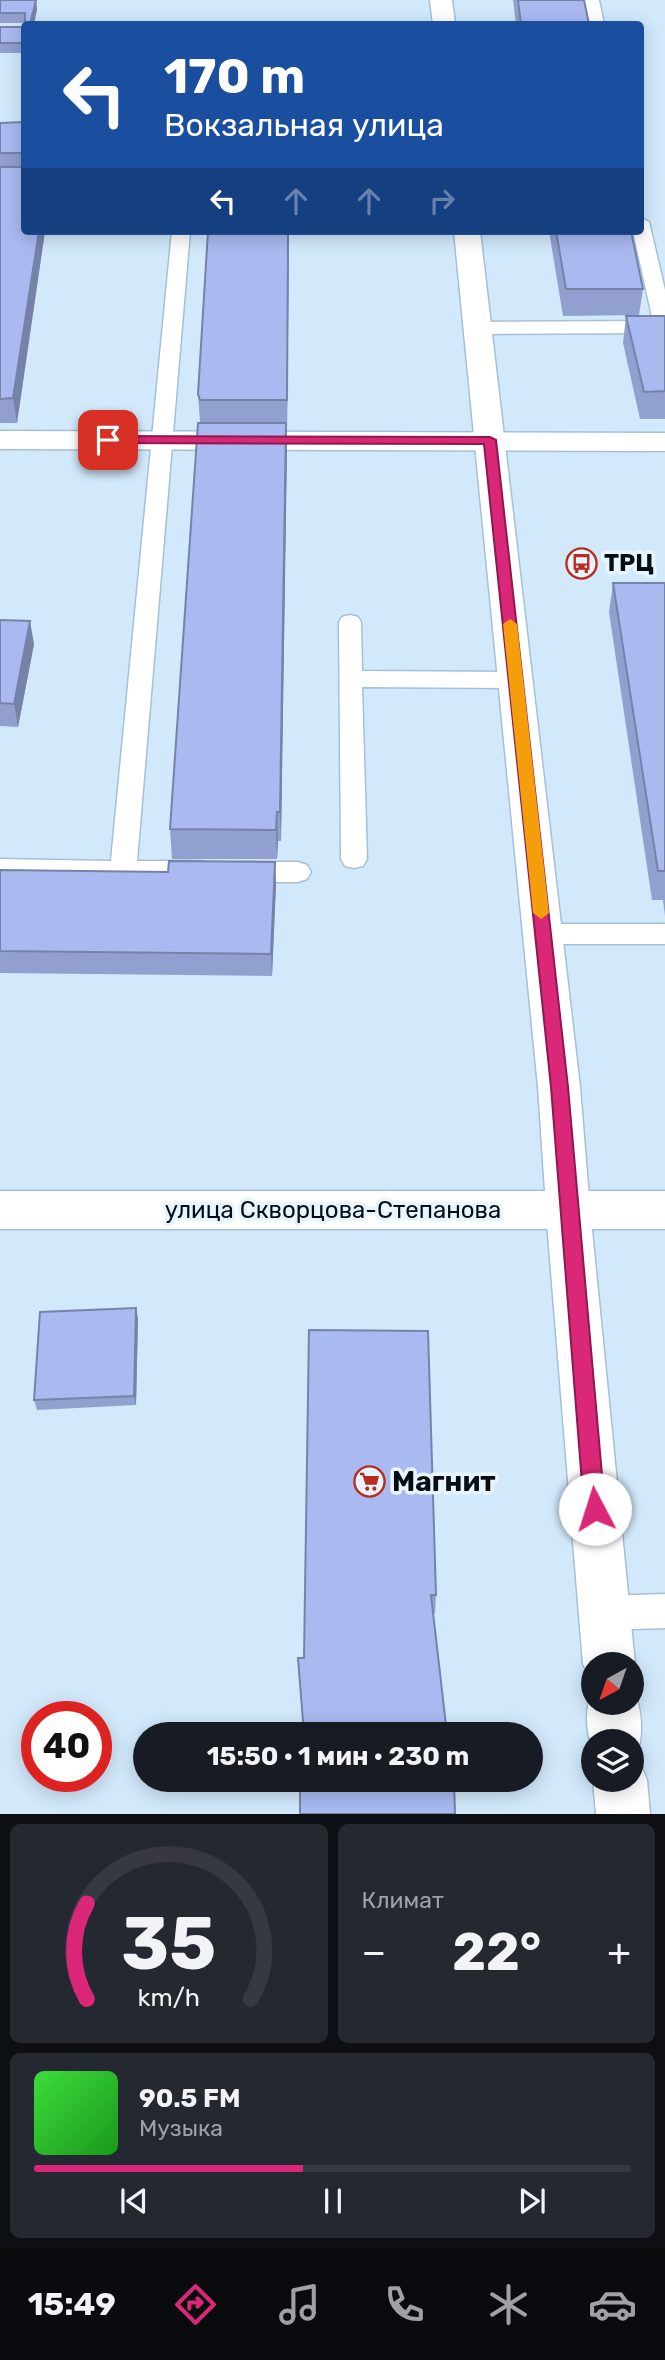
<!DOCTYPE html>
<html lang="ru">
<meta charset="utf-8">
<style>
:root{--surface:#171b24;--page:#242831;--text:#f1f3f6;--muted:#9ea1a6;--line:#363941;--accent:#db2777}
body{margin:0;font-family:Rubik,sans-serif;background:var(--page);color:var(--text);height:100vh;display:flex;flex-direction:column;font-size:26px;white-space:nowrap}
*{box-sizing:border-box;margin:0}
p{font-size:23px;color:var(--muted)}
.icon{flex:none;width:38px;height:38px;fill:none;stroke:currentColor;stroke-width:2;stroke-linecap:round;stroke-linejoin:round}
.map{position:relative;height:1814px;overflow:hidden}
.panel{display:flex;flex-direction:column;gap:10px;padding:10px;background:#0d0f14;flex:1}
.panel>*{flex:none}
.hud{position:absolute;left:21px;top:21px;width:623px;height:214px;border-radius:7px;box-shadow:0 4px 18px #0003;background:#1a4fa0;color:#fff;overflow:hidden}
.needle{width:46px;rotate:220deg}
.fabs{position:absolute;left:581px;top:1652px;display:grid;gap:14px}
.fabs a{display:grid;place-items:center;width:63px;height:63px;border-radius:50%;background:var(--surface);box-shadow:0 4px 18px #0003;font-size:35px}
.speed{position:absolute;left:21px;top:1701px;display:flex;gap:14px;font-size:35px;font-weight:700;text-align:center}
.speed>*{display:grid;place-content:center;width:91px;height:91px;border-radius:50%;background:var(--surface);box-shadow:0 4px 18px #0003;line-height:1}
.speed .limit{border:10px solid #d22;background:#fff;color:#111}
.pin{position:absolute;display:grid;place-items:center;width:60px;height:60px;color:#fff;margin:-30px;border-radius:14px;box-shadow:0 4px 10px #0006}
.me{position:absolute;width:77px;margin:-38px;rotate:355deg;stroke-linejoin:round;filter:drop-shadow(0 0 5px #0008)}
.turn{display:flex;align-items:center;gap:24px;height:147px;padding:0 28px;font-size:32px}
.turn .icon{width:91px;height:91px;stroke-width:2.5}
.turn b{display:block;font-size:49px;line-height:60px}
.lanes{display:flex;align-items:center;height:66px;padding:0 28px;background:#0003;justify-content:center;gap:35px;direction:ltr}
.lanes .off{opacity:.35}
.big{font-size:52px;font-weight:700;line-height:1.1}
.panel .card{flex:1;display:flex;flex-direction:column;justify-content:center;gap:10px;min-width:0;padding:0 24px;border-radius:10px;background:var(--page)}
.panel .dial{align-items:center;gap:0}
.dial svg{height:182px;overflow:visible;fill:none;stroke:var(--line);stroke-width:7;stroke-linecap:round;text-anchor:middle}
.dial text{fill:var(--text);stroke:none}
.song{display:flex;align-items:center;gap:21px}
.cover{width:84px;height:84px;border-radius:10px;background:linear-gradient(135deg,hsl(120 70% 55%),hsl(120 70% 35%))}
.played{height:7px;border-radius:4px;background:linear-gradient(90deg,var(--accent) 45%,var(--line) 45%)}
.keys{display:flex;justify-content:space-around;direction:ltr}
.heat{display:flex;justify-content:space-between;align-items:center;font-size:38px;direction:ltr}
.panel .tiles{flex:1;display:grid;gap:10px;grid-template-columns:1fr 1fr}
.card:last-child{grid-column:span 2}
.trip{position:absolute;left:133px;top:1722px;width:410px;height:70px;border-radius:35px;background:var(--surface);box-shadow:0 4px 18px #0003;font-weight:700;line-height:70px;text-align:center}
.tab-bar{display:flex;height:112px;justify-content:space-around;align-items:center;background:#090b0e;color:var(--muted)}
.tab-bar .icon{width:49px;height:49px}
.tab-bar .active{color:var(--accent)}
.tab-bar b{font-size:32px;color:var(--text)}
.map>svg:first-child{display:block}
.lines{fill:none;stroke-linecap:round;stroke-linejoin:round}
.service-casing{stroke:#a5c0d7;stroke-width:3}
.minor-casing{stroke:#a5c0d7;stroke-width:3}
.tertiary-casing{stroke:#a5c0d7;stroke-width:3}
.secondary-casing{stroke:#a5c0d7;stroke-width:3}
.service{fill:#fff;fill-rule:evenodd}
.minor{fill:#fff;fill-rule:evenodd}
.tertiary{fill:#fff;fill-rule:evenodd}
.secondary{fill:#fff;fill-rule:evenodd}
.wall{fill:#92a0cf}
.shaded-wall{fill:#7782a9}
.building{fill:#aabaf1;stroke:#7782a9;stroke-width:2}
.route{fill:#db2777;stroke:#8e194d;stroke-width:2}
.slow{fill:#f59e0b}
.labels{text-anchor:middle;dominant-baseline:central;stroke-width:7;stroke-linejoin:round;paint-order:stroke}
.poi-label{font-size:24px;font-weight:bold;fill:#050e15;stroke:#e9f5fe;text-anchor:start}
.street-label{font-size:24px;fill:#050e15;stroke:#e9f5fe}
.near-poi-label{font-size:28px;font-weight:bold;fill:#050e15;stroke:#e9f5fe;text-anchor:start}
</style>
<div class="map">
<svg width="665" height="1814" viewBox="0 0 665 1814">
<rect width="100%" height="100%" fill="#d2e9fc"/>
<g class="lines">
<defs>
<g id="service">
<path d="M583,0H599L604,24H590Z"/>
<path d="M640,217L649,222L665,290V333L478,334L468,328L478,322L653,321L633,231H640Z"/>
<path d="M172,231H190L137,861H201L210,864L214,871L210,878L201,881L0,879V859L111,861Z"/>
<path d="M350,615L358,617L361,622L362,671L516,672L524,674L528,680L524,686L516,688L362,687L367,859L363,866L354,868L345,866L341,859L339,622L342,617Z"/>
<path d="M240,862H298L307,865L311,872L307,879L298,882H240L231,879L227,872L231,865Z"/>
<path d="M543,924H665V944H543L534,941L530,934L534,927Z"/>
<path d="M665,1594V1628L604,1630L592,1625L587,1613L592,1601L604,1596Z"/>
</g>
<g id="minor">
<path d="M0,431L665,433V451L0,449Z"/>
<path d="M568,1191H665V1229H568L552,1223L546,1210L552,1197Z"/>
</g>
<g id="tertiary">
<path d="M568,1191L584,1197L590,1210L635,1664L632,1672V1664H593V1683L583,1664L546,1210L552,1197Z"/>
<path d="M632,1685C642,1710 645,1734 635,1759L639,1761L647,1780L650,1814H596L593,1780H632V1741H593V1750C585,1730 585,1707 593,1687V1703H632Z"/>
</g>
<g id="secondary">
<path d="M430,0H452L455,24H433Z"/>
<path d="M454,231H480L580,1087L590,1210L584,1223L568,1229H0V1191H545L538,1087Z"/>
</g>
</defs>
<use href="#service" class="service-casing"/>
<use href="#minor" class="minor-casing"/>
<use href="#tertiary" class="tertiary-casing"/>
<use href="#secondary" class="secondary-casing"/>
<use href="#service" class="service"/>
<use href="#minor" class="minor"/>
<use href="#tertiary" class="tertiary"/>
<use href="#secondary" class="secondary"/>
</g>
<g class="wall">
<path d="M0,0H36L37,10L25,23H0Z"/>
<path d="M513,0H584L589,24H516Z"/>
<rect x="0" y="27" width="24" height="26"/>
<path d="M24,122V231H45L17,423H0V123Z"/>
<path d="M208,231H289L287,429L281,841H278L277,859H172L170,829L200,423L198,394Z"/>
<path d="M549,231H631L643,289L639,315L563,316Z"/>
<path d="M626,316H665V419H640L623,343Z"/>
<path d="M613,583H665V916L663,900H652L609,612Z"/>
<path d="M0,620L34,644L18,727L0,726Z"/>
<path d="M275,862L276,884L272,976L0,973V870L168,872Z"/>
<path d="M138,1318L136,1405L37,1410L34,1400Z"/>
<path d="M309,1330L436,1595L435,1613L304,1658Z"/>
</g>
<g class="shaded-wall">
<path d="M36,0L37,10L34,24H30Z"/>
<path d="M39,231H45L17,423L13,398Z"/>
<path d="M288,231H289L287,429V400Z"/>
<path d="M286,423L287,452L281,841L280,812Z"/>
<path d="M30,621L34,644L18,727L14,704Z"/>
<path d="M277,812L278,841L277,859L276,830Z"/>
<path d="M275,862L276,884L272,976L271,954Z"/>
<path d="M136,1308L138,1318L136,1405L134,1396Z"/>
</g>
<g class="building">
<path d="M0,0H36L30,24H25V13H0Z"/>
<path d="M518,0H584L589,24H521Z"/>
<rect x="0" y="27" width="24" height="16"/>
<path d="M24,122V231H39L13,398L0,399V167H23V153H0V123Z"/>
<path d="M208,231H288L287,400H200L198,394Z"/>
<path d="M556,231H631L643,289H566Z"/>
<path d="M626,316H665V391L644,392Z"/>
<path d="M198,423H286L280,812H277L276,830L170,829Z"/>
<path d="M613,583H665V871H658Z"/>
<path d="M0,620L30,621L14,704L0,703Z"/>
<path d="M169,861L275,862L271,954L0,951V870L168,872Z"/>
<path d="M136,1308L134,1396L34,1400L40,1312Z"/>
<path d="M309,1330L428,1331L436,1595H431L447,1734H304L298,1658H304Z"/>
<path d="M300,1780H454L455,1814H300Z"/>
</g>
<path class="route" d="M108,436L490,437L496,440L568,1087L605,1509L602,1516L595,1519L587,1516L584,1509L551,1087L484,444L103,443V437Z"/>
<path class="slow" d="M510,619L517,624L549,913L541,919L533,913L503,624Z"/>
<defs>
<symbol id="bus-ring" viewBox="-11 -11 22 22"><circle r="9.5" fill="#e9f5fe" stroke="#b92b1f" stroke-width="1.5"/><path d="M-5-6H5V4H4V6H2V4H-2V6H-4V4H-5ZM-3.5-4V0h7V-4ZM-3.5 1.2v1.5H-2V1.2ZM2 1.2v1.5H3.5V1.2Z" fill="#b92b1f"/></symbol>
<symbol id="supermarket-ring" viewBox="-11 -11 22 22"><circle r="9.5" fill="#e9f5fe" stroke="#b92b1f" stroke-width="1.5"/><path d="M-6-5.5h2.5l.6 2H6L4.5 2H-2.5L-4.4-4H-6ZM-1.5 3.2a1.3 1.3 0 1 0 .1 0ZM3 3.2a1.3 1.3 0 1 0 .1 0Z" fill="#b92b1f"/></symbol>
</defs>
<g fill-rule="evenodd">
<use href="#bus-ring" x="564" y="546" width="35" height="35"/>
<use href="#supermarket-ring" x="352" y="1464" width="35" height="35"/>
</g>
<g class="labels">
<g class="poi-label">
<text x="604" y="563">ТРЦ</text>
</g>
<g class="street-label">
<text x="333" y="1210">улица Скворцова-Степанова</text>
</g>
<g class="near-poi-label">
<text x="392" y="1481">Магнит</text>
</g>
</g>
</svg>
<div class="fabs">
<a><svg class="needle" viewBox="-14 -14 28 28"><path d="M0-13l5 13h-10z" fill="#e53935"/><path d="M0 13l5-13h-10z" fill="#9ea1a6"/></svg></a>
<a><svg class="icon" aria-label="layers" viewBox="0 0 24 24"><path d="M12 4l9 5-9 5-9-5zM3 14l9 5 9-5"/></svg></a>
</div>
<div class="speed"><div class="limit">40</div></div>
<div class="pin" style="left:108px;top:440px;background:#d93025"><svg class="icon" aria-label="arrive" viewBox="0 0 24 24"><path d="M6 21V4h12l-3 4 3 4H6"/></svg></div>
<svg class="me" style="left:595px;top:1509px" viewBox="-20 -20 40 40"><circle r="19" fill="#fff"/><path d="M0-13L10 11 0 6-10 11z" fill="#db2777"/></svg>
<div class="trip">15:50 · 1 мин · 230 m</div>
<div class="hud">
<div class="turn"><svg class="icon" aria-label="left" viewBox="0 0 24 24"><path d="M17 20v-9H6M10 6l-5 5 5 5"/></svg><div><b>170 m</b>Вокзальная улица</div></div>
<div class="lanes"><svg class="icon" aria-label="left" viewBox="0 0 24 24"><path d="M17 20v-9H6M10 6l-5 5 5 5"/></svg><svg class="icon off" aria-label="ahead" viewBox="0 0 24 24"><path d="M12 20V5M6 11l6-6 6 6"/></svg><svg class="icon off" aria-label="ahead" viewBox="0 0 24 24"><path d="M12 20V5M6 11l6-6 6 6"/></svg><svg class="icon off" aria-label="right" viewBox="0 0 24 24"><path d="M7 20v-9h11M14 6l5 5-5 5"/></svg></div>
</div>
</div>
<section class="panel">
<div class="tiles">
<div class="card dial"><svg viewBox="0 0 100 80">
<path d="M14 69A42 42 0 1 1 86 69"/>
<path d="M14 69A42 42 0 0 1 14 27" stroke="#db2777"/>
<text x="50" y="56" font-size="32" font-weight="700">35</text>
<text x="50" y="72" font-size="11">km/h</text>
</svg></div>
<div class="card"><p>Климат</p>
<div class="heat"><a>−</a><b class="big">22°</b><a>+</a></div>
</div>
<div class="card">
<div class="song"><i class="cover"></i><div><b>90.5 FM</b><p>Музыка</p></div></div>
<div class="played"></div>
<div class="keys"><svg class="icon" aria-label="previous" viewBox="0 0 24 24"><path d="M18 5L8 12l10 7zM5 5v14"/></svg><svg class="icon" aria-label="pause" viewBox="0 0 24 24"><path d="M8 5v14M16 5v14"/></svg><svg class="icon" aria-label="next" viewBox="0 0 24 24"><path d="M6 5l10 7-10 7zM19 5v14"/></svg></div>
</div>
</div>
</section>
<nav class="tab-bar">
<b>15:49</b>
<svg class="icon active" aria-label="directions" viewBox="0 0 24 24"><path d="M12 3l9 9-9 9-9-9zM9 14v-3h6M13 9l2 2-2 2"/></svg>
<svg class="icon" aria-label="music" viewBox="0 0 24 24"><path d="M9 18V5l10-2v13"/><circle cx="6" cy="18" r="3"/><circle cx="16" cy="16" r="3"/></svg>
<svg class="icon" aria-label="phone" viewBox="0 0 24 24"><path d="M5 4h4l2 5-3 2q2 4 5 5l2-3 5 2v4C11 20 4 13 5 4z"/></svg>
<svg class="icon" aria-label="climate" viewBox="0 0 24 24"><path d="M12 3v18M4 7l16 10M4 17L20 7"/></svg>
<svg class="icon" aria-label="car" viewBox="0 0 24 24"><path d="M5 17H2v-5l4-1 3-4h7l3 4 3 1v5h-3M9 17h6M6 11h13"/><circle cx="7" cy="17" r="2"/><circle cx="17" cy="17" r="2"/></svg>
</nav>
